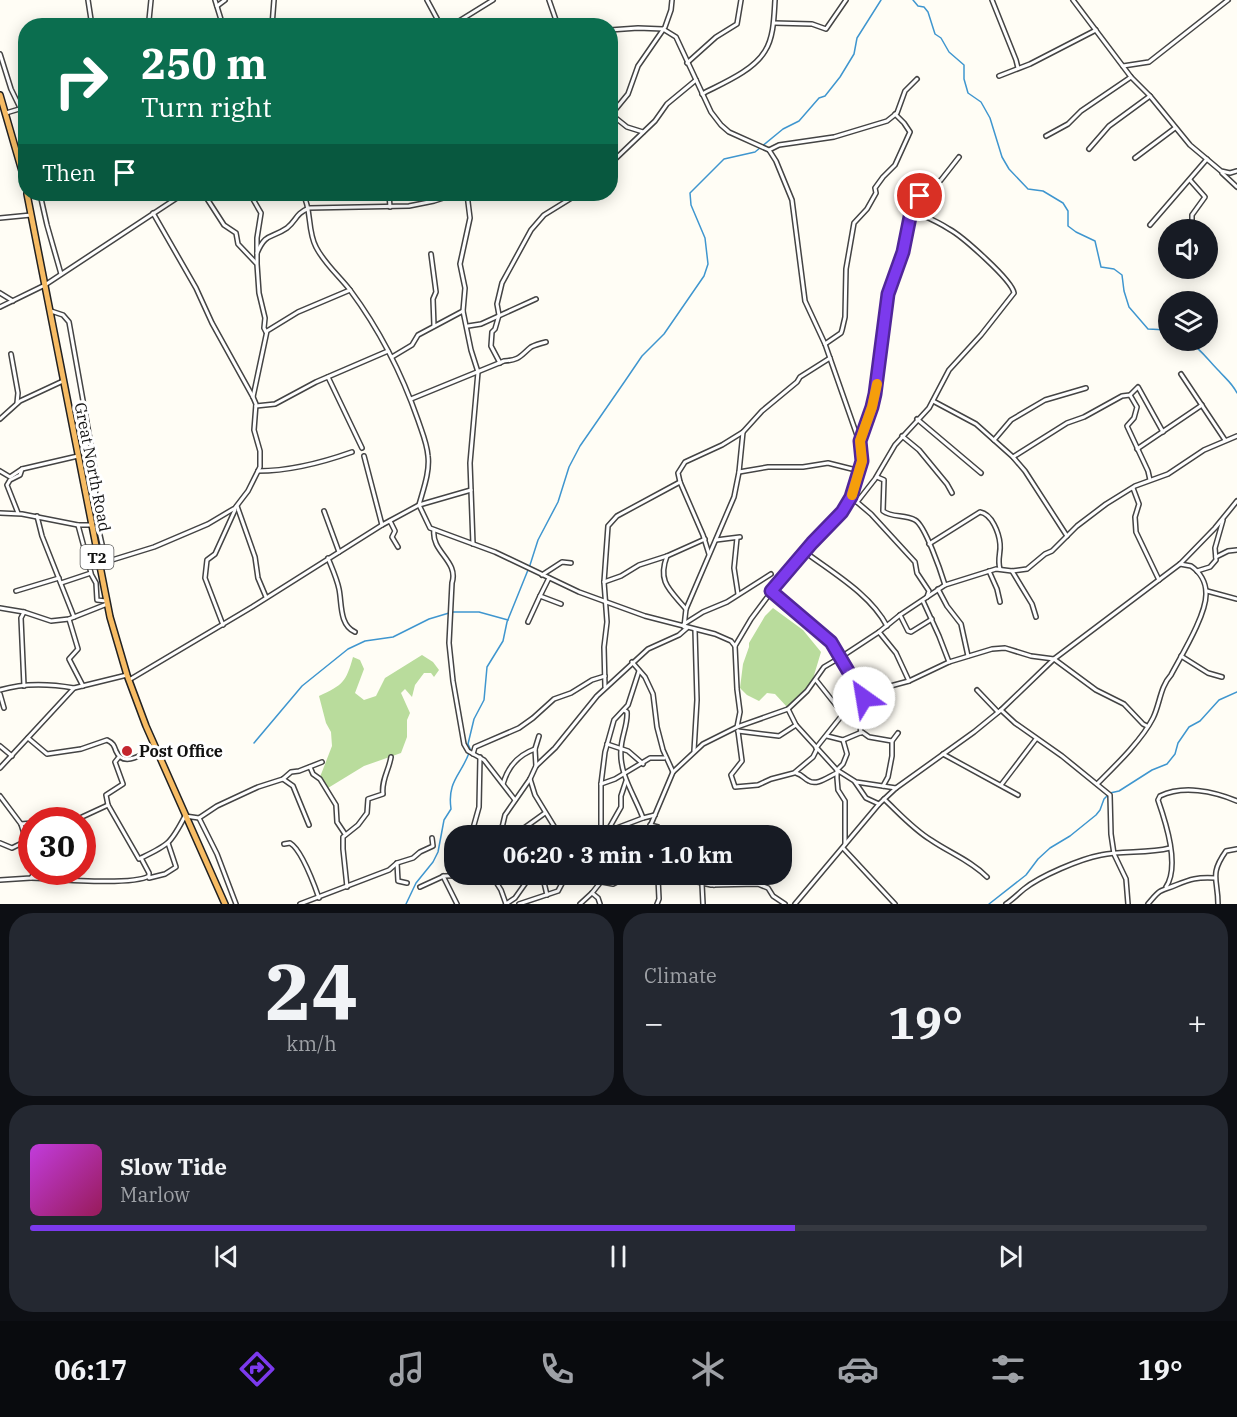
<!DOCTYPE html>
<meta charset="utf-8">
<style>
:root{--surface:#171b24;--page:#242831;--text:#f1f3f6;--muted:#9ea1a6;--line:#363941;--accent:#7c3aed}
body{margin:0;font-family:"IBM Plex Serif",serif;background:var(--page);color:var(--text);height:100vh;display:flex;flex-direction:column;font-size:22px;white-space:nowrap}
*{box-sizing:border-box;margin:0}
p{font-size:20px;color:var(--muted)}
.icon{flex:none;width:33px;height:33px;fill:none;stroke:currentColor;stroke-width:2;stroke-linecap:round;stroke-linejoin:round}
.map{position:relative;height:904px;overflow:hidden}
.details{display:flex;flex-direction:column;gap:9px;padding:9px;background:#0d0f14;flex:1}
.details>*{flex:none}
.top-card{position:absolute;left:18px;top:18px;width:600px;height:183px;border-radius:24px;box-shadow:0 3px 15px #0003;background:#0b6e4f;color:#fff;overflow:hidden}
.fabs{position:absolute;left:1158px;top:219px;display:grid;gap:12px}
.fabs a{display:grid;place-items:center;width:60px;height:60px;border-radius:50%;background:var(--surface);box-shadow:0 3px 15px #0003;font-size:30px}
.speed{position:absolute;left:18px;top:807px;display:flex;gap:12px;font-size:30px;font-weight:700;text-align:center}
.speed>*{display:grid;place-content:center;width:78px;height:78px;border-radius:50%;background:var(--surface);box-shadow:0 3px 15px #0003;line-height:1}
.speed .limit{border:9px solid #d22;background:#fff;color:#111}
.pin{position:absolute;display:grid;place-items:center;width:51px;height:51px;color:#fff;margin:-26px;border:3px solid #fff;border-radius:50%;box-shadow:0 2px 6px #0007}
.me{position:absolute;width:66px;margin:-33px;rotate:328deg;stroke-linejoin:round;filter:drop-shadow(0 0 4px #0008)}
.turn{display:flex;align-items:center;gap:21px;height:126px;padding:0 24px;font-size:27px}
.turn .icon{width:78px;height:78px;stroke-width:2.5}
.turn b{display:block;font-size:42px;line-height:51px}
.then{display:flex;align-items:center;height:57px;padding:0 24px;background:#0003;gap:12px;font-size:22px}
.big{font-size:45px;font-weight:700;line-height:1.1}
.details .tile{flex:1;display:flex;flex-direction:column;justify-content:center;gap:9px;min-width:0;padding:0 21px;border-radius:24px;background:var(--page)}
.details .dial{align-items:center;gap:0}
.dial b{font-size:78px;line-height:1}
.song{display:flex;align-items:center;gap:18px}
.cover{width:72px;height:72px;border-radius:9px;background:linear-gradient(135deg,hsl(290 70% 55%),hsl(330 70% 35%))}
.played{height:6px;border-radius:3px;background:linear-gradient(90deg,var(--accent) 65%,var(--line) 65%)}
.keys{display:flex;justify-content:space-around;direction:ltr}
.heat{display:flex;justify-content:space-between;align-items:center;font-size:33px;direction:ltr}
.details .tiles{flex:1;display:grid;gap:9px;grid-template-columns:1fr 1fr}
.tile:last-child{grid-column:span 2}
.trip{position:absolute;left:444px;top:825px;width:348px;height:60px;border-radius:24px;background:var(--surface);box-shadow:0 3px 15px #0003;font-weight:700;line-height:60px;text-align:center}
.tab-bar{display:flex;height:96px;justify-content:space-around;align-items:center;background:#090b0e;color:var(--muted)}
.tab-bar .icon{width:42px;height:42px}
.tab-bar .selected{color:var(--accent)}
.tab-bar b{font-size:27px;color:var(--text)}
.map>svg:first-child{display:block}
.forest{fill:#b9dc9c}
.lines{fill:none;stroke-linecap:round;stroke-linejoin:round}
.stream{stroke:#3f96cf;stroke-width:1.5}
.minor-casing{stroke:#444;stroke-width:6}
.trunk-casing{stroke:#222;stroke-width:8}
.minor{stroke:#fff;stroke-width:3}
.trunk{stroke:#f7bc64;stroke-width:5}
.route-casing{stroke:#51269a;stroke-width:15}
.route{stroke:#7c3aed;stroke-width:10}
.slow{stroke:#f59e0b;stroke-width:10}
.poi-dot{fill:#c4262e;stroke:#fff;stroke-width:2}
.labels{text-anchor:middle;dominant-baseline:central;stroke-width:6;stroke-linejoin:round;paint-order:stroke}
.shield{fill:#fff;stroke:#585858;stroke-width:1.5}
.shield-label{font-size:15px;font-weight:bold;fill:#111}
.street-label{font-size:16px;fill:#111;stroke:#fff}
.poi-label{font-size:16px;font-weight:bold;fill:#111;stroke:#fff;text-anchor:start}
</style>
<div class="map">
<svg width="1237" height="904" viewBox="0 0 1237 904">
<rect width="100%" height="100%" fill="#fffdf5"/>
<g class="forest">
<path d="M773,608L803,630L821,652L812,682L787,707L775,694L767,693L759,701L747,695L740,688L743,664L749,647V643L765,616Z"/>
<path d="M422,655L433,662L439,670L434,677L431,673H424L415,685L412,697L405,689L401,693L410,713L407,720V737L401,753L364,766L328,788L320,777L332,746L331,732L326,723L319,696C343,685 346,682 353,657L360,660L364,669L355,693L364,700L376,696L385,678Z"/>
</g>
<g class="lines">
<g class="stream">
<path d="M913,0L918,6L924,7L928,12L935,34L941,38L949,52L964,65V79L968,93L981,102L990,118L1002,157L1009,169L1028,189L1043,191L1063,203L1068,211V226L1076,232L1095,241L1101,267L1114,269L1122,275L1124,291L1129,307L1148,329L1168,330"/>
<path d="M1187,340C1201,349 1208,360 1219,371C1226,379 1232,383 1237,393"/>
<path d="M453,612H479L508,620"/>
<path d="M254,743L302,686L348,649L365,641L393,637L429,619L449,613"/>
<path d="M471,751L468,744L474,719L484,700L487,667L503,641L507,622L530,565L538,540L558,502L569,467L580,446L625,381L642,356L664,334L704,276L708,264L705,238L691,205L690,193L724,159L755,152L783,129L799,121L819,98L825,96L840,77L854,54L857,38L881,0"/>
<path d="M406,904L416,883L433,862L438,852L444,820L451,809C447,781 461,775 469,753"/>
<path d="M989,904L1026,875L1038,859L1050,848L1070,836L1096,815L1100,810L1104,799L1110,793L1119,791L1152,770L1167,764L1175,754L1178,743L1189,727L1200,721L1219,700L1237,692"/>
</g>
<defs>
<g id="minor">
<path d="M88,0L92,26"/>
<path d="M215,0L223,26"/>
<path d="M427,0L441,26"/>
<path d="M549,0L558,26"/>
<path d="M992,0L1016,60L1018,68"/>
<path d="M1073,0L1131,77L1150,96L1190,145L1221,171L1230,173L1237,171"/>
<path d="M217,6L225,0"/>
<path d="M774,23L812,24L826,29L846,0"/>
<path d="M135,26L149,20L151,0"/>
<path d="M272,26L274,0"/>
<path d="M451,26L493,0"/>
<path d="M610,30L638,28L663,29L676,37L711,112L721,125L729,132L769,150L776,161L792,200L805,301L825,344L859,441"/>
<path d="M0,54L11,89L26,120"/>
<path d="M687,63L716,37L737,24L741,0"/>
<path d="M1123,66L1149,62L1228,0"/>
<path d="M999,76L1030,64L1096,30"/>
<path d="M702,94C723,83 753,71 765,51C774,37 774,16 775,0"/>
<path d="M6,113L26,107"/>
<path d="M612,115L627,127L643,132"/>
<path d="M610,116L628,94L638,66L665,27L671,10L672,0"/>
<path d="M1046,136L1068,124L1081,111L1131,77"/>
<path d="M1089,149L1109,126L1150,96"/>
<path d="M769,150L779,145L834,137L887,121L897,113L905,91L917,79"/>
<path d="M1135,158L1175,128"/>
<path d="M610,164L655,121L667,104L696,80"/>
<path d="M1222,173L1237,187"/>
<path d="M1190,180L1205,197L1192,215V220"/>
<path d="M40,194L47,225L61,274"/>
<path d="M204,194L224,225L236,233L238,244L256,263"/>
<path d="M246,194L252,198"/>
<path d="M250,194L261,213L257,238V264L259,293L265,318L264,328L266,332"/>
<path d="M303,194C312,210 307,230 316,247C324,263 339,276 350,290C379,329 402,374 418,420C422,432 427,443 428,456C430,472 423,490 419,505L430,528L495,552L579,592L645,616L715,634L731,641L735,646L737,689L740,712L737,727L703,744L673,772L646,836"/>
<path d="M389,194L390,207"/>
<path d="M467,194L470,218L460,264L465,288L463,311L471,350L478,372L470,463L473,544"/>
<path d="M0,218L31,215"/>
<path d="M1150,225L1207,159"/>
<path d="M257,253C266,232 271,239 287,228C297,220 295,214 309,208L409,206L434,201L456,194"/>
<path d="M431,254L436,292L433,299L434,326"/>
<path d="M0,293L13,301"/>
<path d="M0,307L45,285L183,194"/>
<path d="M51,311L63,315L69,322L94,462L97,522L106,562"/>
<path d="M468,326L481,324L536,299"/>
<path d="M825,344L841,333L842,330L845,317L846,269L854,223L867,209L876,193L875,188L883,177L895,165L910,132L904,123L895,114"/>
<path d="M11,354L18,393L17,403"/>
<path d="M392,357L412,345L418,335L463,311"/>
<path d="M500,363L491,346L492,332L495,329L499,315L497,304L502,283L531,230L544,215L578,194"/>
<path d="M1181,374L1225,440"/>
<path d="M328,377L362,448"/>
<path d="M1130,395L1137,407L1134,418L1127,426L1148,471L1150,480"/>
<path d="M253,397L267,331L298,312L350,290"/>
<path d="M411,399L504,361C520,360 520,356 531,347C535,345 542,343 546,342"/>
<path d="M933,401L976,424L1013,457L1025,471L1067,536"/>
<path d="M256,406L275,404L316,382L388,351"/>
<path d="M0,419L20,401L63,381"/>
<path d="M917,419L981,473"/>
<path d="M902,436L919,450L947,484L952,493"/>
<path d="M994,440L1011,420L1045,400L1086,388"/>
<path d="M1137,449L1202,405"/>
<path d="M364,456L382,525"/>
<path d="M1013,457L1067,423L1084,417L1122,396L1130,395L1138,387L1163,432"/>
<path d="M0,471L10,477L22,469L78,456"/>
<path d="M258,471C290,471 321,463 352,452"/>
<path d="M739,472L768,467H803L828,463L852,469L861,468"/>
<path d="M877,477L884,480L883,511C892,518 905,514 915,520C925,525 941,572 945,585"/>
<path d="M1133,488L1139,504L1135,517L1136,532L1159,580"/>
<path d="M851,497L871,514L915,562L917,573L929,591L927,597"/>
<path d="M857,502L875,479L895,445L929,408L949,370L981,335L1014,293C1012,280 962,236 949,229C937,221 924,216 911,210"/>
<path d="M237,506L255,557L258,578L266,597"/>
<path d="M324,511L339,552"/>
<path d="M0,513L22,514L78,525H91"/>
<path d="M18,513L7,485L10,480L20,475L22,469"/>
<path d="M37,516L42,536L74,617"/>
<path d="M390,521L395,531L392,537L398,547"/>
<path d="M434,530C431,552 459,561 452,583L449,643L453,681L464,744L468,751L484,760L515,800"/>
<path d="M737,538L734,568L738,594"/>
<path d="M716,540L740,537"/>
<path d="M929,544L980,512C992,514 999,533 1000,544C1001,553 997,559 1000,569"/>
<path d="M805,552C833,573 870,594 887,626"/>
<path d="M709,554L703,535L680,482L678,473L685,462L722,445L743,432"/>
<path d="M667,556C657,582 670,590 686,609"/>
<path d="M1216,557L1228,551L1237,550"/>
<path d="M328,558C332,568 337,579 339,589C342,603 339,625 355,632"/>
<path d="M99,564L154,547L208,524L235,508L248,491L260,467V451L254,430L256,404L253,397L212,323L196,288L153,213"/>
<path d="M989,571L997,589L1000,602"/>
<path d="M1012,571L1032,604L1036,617"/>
<path d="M1197,571L1210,567L1216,560L1215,548L1223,520"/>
<path d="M91,574L96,583L97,600L106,601"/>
<path d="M542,575L562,562L571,563"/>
<path d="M549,578L540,596L561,604"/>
<path d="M604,582L621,576L639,565L667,556L705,539"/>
<path d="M61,583L91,573L78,525"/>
<path d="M938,589L947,606L961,624L968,656"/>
<path d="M16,591L59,578"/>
<path d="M1207,591L1237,599"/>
<path d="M923,601L939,636L949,662"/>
<path d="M0,608L24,612L51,621L69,619L107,604"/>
<path d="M900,615L908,631L911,632L932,619"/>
<path d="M69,619L78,649L69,659L83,686"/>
<path d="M528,622L540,596"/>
<path d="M684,624L703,612L727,602L771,574"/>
<path d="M223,625L205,578L207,560L215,554L235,510"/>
<path d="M684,627L686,609L734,497L739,472L743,432L762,411L797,382L800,377L830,358"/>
<path d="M879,632L896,653L909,681"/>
<path d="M735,646L751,619L783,576L842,512L851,497L861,468L863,453L859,441L872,407L875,394L888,294L905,243L912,207L920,196L941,180L959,157"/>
<path d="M1181,656L1208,673L1222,677"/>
<path d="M632,662L645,677L653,694L657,727L663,750L673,772"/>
<path d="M129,680L252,607L382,525L419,505L471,490"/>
<path d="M816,680L843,714"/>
<path d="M24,686L21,618L24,612"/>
<path d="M605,687L604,647L607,622L604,582L608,526L617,516L680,482"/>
<path d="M0,690C23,683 51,684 74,688"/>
<path d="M977,690L998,712"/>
<path d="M0,694L4,708"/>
<path d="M864,698L841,657L879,632L900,615L945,585L996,569L1012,571L1027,569L1045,554L1052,551L1077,526L1106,504L1135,486L1168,474L1204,450L1237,436"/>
<path d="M788,709L796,725L837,770L856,782L896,788"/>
<path d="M850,709L859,721L861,733"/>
<path d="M624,710L627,712C628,725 621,737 621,750C619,774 635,796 643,818"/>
<path d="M1001,710L1015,723L1062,756L1110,795L1111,834L1114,854L1126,879L1128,904"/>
<path d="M737,727L788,709L807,691L824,667L841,657L826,637L815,630L771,591"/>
<path d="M738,731L742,761L731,775L735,787L758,785L771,779L794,773L813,757L817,749"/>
<path d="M738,731L779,736L796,725"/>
<path d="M827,736L843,740L862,732L869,737L892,741"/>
<path d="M28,738L47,754L81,749L107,740C113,743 114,745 116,751C123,768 143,754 155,748"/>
<path d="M843,740L847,754L843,764L837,770V778L838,790L845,801V844"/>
<path d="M607,744L628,751L643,764"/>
<path d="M0,746L12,756"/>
<path d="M816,748L843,714L864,698L883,688L909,681L949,662L992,649L1005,648L1031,656L1054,659L1096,690L1124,704L1143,724L1147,726"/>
<path d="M694,751L697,700L695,630"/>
<path d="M473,754L475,747L519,728L533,718L554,699L571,693L592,680L605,676"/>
<path d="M943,754L1018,795"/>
<path d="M536,766L535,749L539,736"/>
<path d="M310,767L313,774L320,779L336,805L337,822L345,834"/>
<path d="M0,768L74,688L127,675"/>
<path d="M796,773C803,775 803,778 809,781C817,786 829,776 837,773"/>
<path d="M283,779L293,786L309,825"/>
<path d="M530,779L535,795L560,836"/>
<path d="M855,782L866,798L879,804"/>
<path d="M503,784C508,766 518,755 535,749"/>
<path d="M601,784L615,779L650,758H664"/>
<path d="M1097,784C1115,766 1142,740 1153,718C1160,704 1160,687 1171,675C1181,656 1207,614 1206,593C1206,582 1200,572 1191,566L1180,564"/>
<path d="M1001,785L1036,739"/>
<path d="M883,786L888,777L892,756V741L898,733"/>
<path d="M0,796L21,824L32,859"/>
<path d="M884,799C899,813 913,829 931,840C950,853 970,860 987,877"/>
<path d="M108,805L106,795L123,784L115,762L119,757"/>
<path d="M199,818L217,854L236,904"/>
<path d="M80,820L82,817L108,805L139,859C168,845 170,845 185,816L199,818L217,806L258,787L283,779L291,772L299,771L322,762"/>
<path d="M21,824L32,823"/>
<path d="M650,825L658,827L667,836"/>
<path d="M608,830L621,807V796L626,781"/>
<path d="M601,834L643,818L655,815"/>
<path d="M473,836L472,832L479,807L480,757"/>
<path d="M498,836L501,832L505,815L530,779L536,766L555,748L597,696L648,649L679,635L687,628"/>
<path d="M513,836L545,813"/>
<path d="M601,836V784L605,752L614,720L628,705L639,671"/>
<path d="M0,843L12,848L26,841"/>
<path d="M284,844L290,843C302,850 314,884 319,898"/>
<path d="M843,848L895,904"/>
<path d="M397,863L398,881L407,883"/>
<path d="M491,874L501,890L506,904"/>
<path d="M542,874L547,895"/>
<path d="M645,874L660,878H680L711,885L758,884L768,888L773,896L785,904"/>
<path d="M443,876L457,904"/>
<path d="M31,878C55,879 132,886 149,876V873L141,858"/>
<path d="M149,878L165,874L176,867L168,843"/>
<path d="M0,880L31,878L35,872"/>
<path d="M602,882L613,884L632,874"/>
<path d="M702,884L703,904"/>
<path d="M714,885L720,874"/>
<path d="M347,887L343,849V837L358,825L367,813L368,799L383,794C381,781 389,770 391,757"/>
<path d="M420,887L444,876L492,875"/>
<path d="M1166,887C1180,866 1166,823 1158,800L1160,796C1183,785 1213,791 1237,801"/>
<path d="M592,893L598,898L600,904"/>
<path d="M300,904L389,870L397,863L413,858L420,852L433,846L432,838"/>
<path d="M506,904L515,898L532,874"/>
<path d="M519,904L558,891L567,874"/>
<path d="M580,904L592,893L607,874"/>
<path d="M657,904L659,899L658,878"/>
<path d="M795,904L879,804L896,788L974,732L1001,710L1054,659L1180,564L1215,528L1237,501"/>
<path d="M1006,904C1013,899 1018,894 1024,889C1040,876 1080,859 1101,855C1123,850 1147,854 1170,848"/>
<path d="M1148,904C1161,888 1159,892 1176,885C1191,879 1197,877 1215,878"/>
<path d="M1218,904C1218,879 1209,875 1226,851L1237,849"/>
</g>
<g id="trunk">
<path d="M0,95L26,185"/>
<path d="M27,194L110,617L127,675L146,726L225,904"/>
</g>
</defs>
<use href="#minor" class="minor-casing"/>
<use href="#trunk" class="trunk-casing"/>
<use href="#minor" class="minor"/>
<use href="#trunk" class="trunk"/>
</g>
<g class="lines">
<defs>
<path id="route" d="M864,698L831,642L771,591L812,543L842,512L851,497L862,461L860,441L872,407L875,394L888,294L903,252L912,207L920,196"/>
</defs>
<use href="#route" class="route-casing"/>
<use href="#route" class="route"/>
<path class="slow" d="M852,495L862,461L860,441L872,407L877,384"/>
</g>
<circle class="poi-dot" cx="127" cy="751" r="6"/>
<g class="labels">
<rect class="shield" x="80.5" y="545" width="33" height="24" rx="4.5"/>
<g class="shield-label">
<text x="97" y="557">T2</text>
</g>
<g class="street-label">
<text transform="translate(93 467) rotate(79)">Great North Road</text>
</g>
<g class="poi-label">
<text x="139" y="751">Post Office</text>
</g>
</g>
</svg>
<div class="fabs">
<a><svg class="icon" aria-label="sound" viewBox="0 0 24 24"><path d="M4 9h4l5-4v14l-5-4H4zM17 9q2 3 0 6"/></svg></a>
<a><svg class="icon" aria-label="layers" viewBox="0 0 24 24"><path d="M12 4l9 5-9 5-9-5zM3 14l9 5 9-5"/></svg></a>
</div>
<div class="speed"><div class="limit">30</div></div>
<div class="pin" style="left:920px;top:196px;background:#d93025"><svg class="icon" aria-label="arrive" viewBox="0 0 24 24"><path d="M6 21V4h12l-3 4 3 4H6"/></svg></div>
<svg class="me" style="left:864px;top:698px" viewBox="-20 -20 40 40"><circle r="19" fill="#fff"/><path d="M0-13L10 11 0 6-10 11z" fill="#7c3aed"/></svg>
<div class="trip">06:20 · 3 min · 1.0 km</div>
<div class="top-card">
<div class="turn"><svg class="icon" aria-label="right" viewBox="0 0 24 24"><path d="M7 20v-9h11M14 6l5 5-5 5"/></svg><div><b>250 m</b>Turn right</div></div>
<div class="then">Then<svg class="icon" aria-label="arrive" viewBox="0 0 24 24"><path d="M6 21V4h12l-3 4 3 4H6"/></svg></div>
</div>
</div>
<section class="details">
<div class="tiles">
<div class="tile dial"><b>24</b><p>km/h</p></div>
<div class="tile"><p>Climate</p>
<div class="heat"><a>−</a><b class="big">19°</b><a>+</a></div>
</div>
<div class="tile">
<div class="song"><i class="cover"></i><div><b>Slow Tide</b><p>Marlow</p></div></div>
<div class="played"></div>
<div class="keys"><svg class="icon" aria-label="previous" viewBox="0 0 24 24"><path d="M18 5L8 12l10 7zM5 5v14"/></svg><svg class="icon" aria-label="pause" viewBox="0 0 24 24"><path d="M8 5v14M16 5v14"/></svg><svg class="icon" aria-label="next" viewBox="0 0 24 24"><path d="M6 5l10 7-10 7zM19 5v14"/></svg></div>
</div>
</div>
</section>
<nav class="tab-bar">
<b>06:17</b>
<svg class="icon selected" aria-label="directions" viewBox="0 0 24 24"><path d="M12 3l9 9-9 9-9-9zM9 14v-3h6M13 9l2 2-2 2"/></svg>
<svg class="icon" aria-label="music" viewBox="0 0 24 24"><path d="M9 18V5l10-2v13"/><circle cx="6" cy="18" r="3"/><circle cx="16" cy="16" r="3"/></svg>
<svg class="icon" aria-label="phone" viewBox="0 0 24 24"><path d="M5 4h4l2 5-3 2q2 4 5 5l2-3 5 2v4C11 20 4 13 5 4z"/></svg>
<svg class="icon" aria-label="climate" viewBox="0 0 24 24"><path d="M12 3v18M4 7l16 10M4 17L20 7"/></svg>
<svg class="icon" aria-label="car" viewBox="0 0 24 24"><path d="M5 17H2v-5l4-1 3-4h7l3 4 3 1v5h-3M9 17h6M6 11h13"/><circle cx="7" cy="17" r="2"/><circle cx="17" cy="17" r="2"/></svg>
<svg class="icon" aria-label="filters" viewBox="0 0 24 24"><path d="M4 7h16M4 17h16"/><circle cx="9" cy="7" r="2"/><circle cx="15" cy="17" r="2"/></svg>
<b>19°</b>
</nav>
